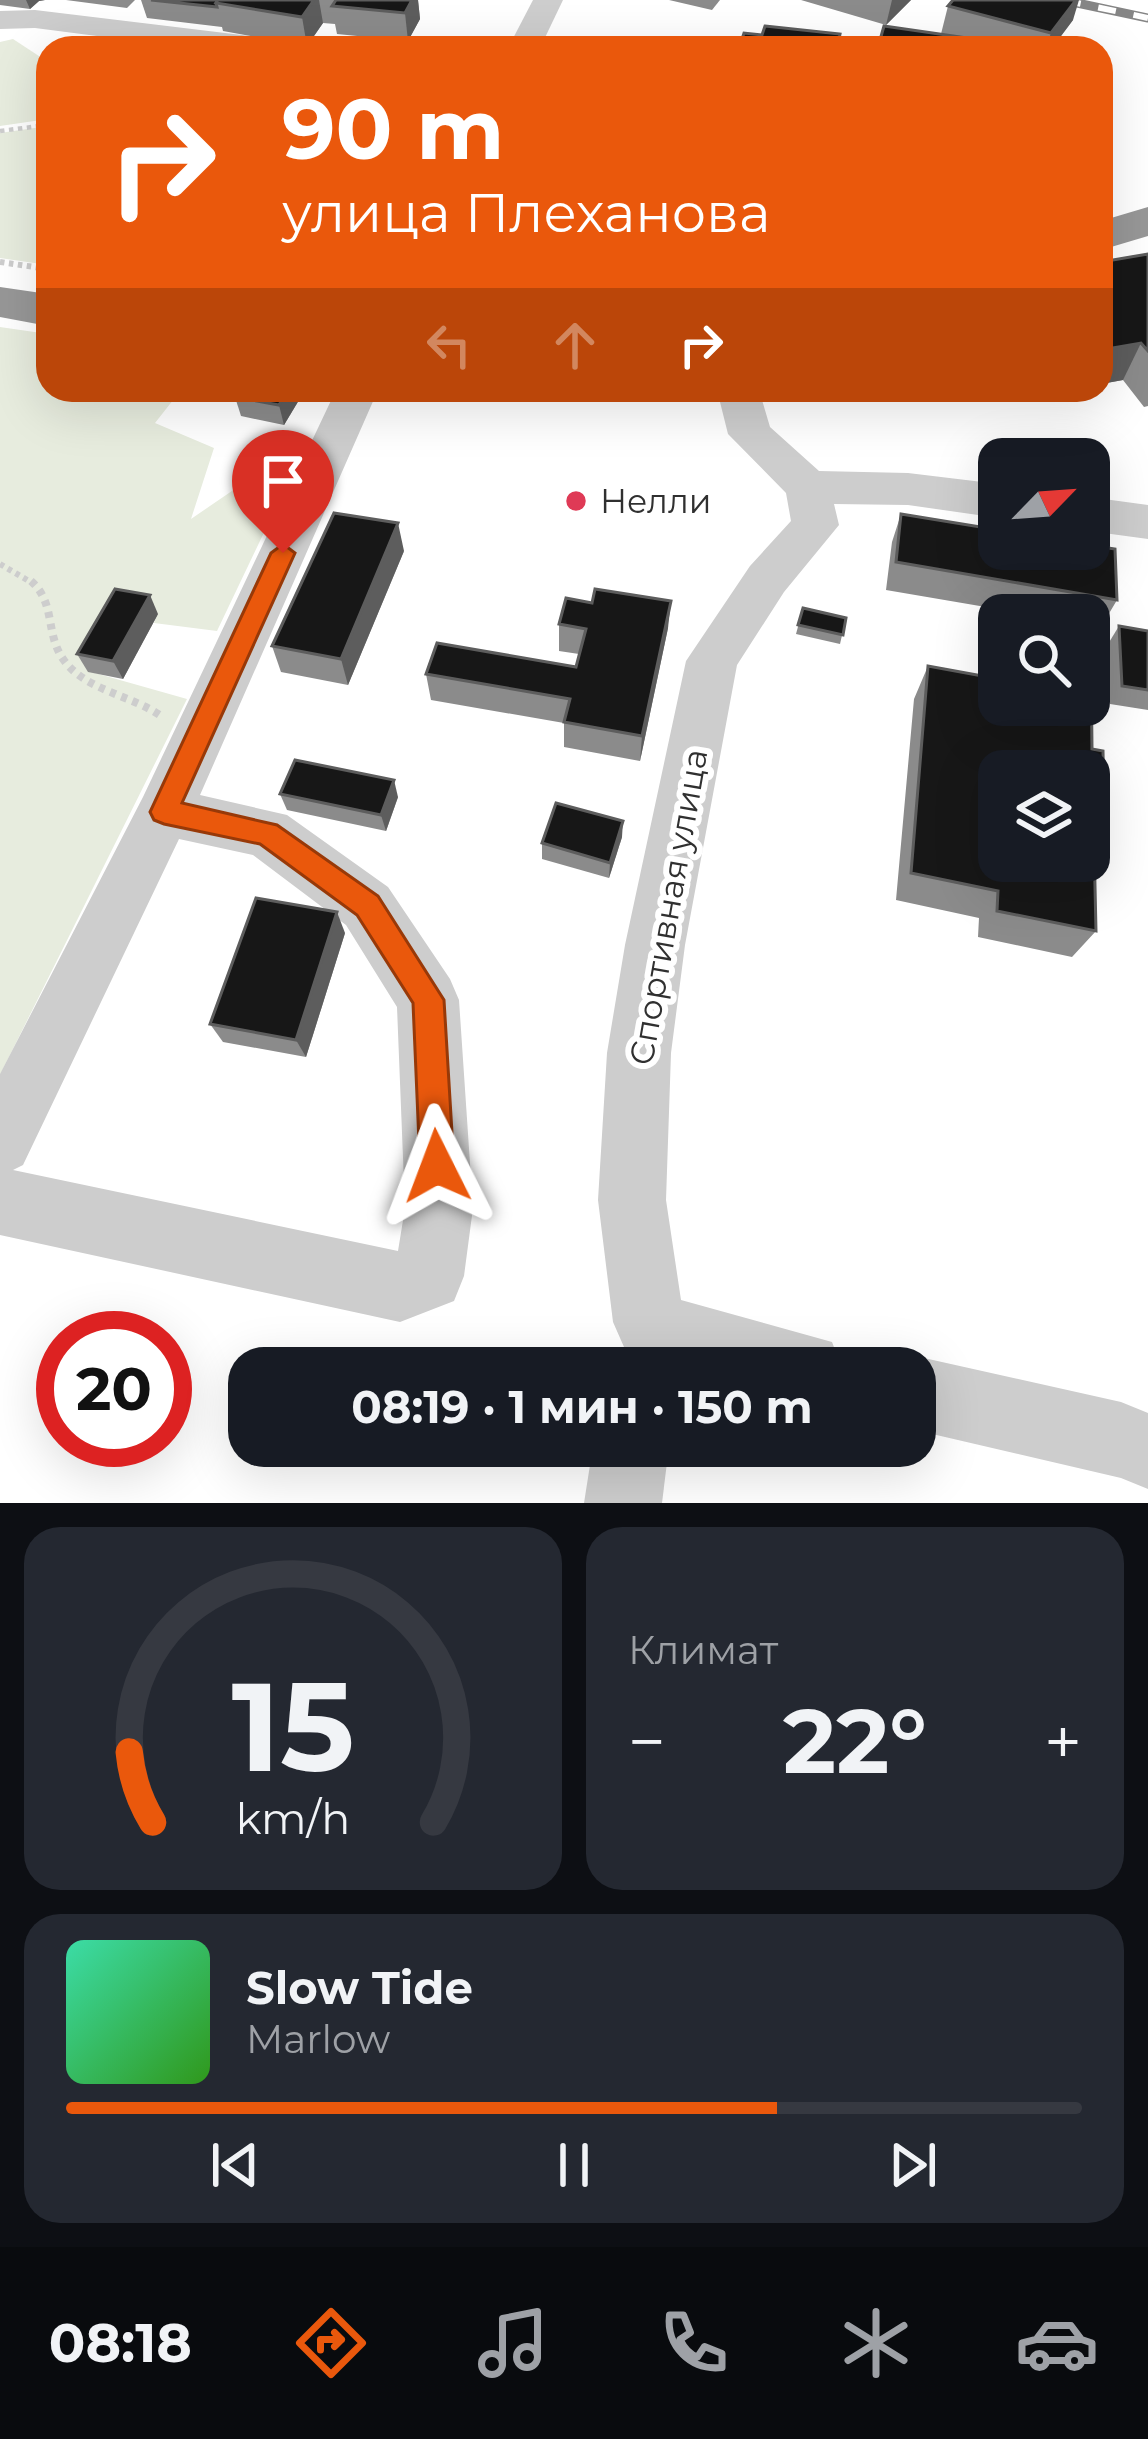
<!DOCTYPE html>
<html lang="ru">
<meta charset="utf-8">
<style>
:root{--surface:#171b24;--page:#242831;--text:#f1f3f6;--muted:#9ea1a6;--line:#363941;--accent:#ea580c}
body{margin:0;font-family:Montserrat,sans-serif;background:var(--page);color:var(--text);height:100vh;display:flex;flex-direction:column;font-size:45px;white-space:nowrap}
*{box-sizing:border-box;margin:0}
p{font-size:39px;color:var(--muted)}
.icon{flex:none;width:66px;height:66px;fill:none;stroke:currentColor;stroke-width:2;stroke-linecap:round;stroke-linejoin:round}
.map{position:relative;height:1503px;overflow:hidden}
.details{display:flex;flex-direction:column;gap:24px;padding:24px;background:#0d0f14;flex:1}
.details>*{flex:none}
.top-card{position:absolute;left:36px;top:36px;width:1077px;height:366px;border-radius:36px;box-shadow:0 12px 48px #0002;background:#ea580c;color:#fff;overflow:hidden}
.needle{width:78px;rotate:65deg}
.buttons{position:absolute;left:978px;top:438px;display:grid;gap:24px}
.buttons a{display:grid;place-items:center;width:132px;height:132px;border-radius:24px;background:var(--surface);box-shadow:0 12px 48px #0002;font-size:60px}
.speed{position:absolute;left:36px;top:1311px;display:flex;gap:24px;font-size:60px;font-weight:700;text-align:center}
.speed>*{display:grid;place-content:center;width:156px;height:156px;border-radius:50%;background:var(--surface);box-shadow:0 12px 48px #0002;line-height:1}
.speed .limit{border:18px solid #d22;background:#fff;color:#111}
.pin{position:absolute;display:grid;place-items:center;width:102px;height:102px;color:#fff;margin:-123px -51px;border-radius:50% 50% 50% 0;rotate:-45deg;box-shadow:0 0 12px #0007}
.pin .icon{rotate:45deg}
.me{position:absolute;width:132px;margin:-66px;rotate:357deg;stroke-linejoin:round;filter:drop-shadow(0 0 9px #0008)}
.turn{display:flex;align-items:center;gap:42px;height:252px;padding:0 48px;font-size:54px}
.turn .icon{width:156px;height:156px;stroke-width:2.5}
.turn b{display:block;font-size:84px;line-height:102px}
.lanes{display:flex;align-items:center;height:114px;padding:0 48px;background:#0003;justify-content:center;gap:60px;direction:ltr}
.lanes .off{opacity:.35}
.big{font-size:90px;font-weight:700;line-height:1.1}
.details .tile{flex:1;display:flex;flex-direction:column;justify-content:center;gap:18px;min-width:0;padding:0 42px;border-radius:36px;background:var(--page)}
.details .dial{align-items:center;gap:0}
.dial svg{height:312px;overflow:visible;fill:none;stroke:var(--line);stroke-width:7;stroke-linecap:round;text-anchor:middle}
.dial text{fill:var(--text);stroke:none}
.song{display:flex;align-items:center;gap:36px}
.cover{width:144px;height:144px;border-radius:18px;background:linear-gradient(135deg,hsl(160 70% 55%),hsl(110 70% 35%))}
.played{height:12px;border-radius:6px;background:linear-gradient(90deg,var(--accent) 70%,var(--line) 70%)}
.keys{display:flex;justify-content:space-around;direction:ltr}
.heat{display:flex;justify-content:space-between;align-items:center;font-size:66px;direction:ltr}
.details .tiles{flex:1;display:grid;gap:24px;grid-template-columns:1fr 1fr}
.tile:last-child{grid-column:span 2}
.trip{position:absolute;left:228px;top:1347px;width:708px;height:120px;border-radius:36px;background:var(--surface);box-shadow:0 12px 48px #0002;font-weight:700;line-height:120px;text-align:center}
.dock{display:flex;height:192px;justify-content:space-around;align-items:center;background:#090b0e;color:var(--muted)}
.dock .icon{width:84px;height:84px}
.dock .active{color:var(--accent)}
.dock b{font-size:54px;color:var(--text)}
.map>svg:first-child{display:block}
.green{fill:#e7ecde}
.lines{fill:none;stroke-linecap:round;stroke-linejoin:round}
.path-far2{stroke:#cdcdcd;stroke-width:4.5;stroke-dasharray:4.5 4.5;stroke-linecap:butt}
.path-far1{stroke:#cdcdcd;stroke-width:6;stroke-dasharray:4.5 4.5;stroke-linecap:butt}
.path{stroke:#cdcdcd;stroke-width:8;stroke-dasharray:6 6;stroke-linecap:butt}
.minor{fill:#cdcdcd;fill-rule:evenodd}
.highway{fill:#979797;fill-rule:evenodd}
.rail-casing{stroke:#858585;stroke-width:9}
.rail{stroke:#fff;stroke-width:6;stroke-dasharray:18;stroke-linecap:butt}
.wall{fill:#8b8b8b}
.shaded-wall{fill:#5d5d5d}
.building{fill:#171717;stroke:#5d5d5d;stroke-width:3;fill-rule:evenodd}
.route{fill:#ea580c;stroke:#983908;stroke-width:3}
.poi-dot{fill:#df3a56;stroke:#fff;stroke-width:4.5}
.labels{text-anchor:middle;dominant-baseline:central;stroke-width:12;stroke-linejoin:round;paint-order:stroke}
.poi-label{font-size:33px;fill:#303030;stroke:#fff;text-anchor:start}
.street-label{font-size:33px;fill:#303030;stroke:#fff}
</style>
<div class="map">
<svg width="1148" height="1503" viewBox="0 0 1148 1503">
<rect width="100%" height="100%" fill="#fff"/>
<g class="green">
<path d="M13,39L48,62V119L0,126V42Z"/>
<path d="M48,126V265L0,258V133Z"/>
<path d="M0,327L48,334V390H181L155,423L214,448L191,519L309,438L217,631L154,623L157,614L88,671L187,699L0,1075Z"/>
</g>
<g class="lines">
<path class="path-far2" d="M0,131L48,125"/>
<g class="path-far1">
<path d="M0,262L48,269"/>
<path d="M0,564L34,584"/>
</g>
<path class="path" d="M31,581C56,603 45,633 63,659C84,690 131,695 161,716"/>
<g class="minor">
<path d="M533,0H563L540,48H508Z"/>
<path d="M35,10L267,38L283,48H190L35,28L0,29V11Z"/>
<path d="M336,390H378L200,795L287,815L388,887L450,979L459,1000L473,1208L464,1276L454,1301L400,1322L0,1235V1074L143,797ZM179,839L253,855L346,925L397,1007L405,1208L398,1251L13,1170L23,1165Z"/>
<path d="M717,390H759L770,427L819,471L908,473L999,484V518L908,505L834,504L839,525L784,592L737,665L685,945L671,1053L666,1200L681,1300L832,1342L842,1368H672L624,1347L613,1322L598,1200L607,1053L625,945L686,661L750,566L791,521L786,493L728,434Z"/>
<path d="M1089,497L1148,505V539L1089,531Z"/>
<path d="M915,1356L1121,1402L1148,1413V1489L1121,1478L915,1430V1368H888Z"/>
<path d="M593,1446H669L662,1503H584Z"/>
</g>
<g class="highway">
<path d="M1148,207V236L1101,250V221Z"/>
<path d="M0,287L48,294V326L0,317Z"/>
</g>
<defs>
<path id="rail" d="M1063,0L1148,18"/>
</defs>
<use href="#rail" class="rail-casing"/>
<use href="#rail" class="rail"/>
</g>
<g class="wall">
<path d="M0,0H45L39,1L30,9L0,5Z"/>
<path d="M66,0H135L127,8Z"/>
<path d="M141,0H418L420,19L408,41L337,34L335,24L323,23L307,46L223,31L222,27L147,18Z"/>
<path d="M669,0H720L712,10Z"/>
<path d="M801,0H911L886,25Z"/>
<path d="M948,6L1073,20L1052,48H991L973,43L972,48H877L884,26L941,34Z"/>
<path d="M1148,254V406L1144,407L1123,380L1101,384V262Z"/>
<path d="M239,390H305L284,425L241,416L235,397Z"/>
<path d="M901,514L1117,600L1101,627L1089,625V615H1032L886,590L892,542Z"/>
<path d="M404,551L348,685L281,672L272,646Z"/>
<path d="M803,608L846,618L840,644L796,634Z"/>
<path d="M158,614L123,679L88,672L77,654Z"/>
<path d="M559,624L668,628L640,761L564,747V723L431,700L426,674L576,667L579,654L559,651Z"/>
<path d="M1119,626L1148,631V710L1110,704L1108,644Z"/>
<path d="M999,655V705L1092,749L1105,843L1095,855L1096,931L1072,957L978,937L979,918L896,900L914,699L928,666L989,677Z"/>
<path d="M280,794L398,797L386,831L287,810Z"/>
<path d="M622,837L609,878L542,859V843Z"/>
<path d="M345,933L306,1057L223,1042L210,1024Z"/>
</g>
<g class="shaded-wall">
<path d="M26,0H45L39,1L30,9Z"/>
<path d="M314,0H319L323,23L307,46L302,17Z"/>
<path d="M412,0H418L420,19L408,41L405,13Z"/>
<path d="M892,0H911L886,25Z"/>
<path d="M1076,0H1079L1073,20L1052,48H1046L1051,33Z"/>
<path d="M1141,343L1123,380L1101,384V350Z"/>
<path d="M288,390H305L284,425L279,405Z"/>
<path d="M398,523L404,551L348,685L341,659Z"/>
<path d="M150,595L158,614L123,679L113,661Z"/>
<path d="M671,601L668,628L640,761L642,736Z"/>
<path d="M394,780L398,797L386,831L381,815Z"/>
<path d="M623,821L622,837L609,878L610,863Z"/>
<path d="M337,912L345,933L306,1057L296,1040Z"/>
</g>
<g class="building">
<path d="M151,0H218L216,3L217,7Z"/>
<path d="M218,0H314L302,17L216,3Z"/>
<path d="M336,0H412L405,13L332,6Z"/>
<path d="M953,0H1076L1051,33L948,6Z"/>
<path d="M765,26L840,34L837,48H739L744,33L762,35Z"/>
<path d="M884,26L974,39L972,48L878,47Z"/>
<path d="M1148,254V351L1141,343L1101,350V262Z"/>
<path d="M239,390H288L279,405L235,397Z"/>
<path d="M334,513L398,523L341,659L272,646Z"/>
<path d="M901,514L999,530V549H1089V545L1115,549L1117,600L896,562Z"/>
<path d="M115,589L150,595L113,661L77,654Z"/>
<path d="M595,589L671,601L642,736L564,722L570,699L426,674L437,643L576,667L586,629L559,624L566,598L592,603Z"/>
<path d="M803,608L846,618L843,635L798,625Z"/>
<path d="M1119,626L1148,631V690L1122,686Z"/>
<path d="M1089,656H1091L1092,749L1103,751L1105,843L1094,841L1096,931L997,911L998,891L911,873L928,666L999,679V705H1089ZM999,771H1089V861H999Z"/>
<path d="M295,760L394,780L381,815L280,794Z"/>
<path d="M556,803L623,821L610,863L542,843Z"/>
<path d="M256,898L337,912L296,1040L210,1024Z"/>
</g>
<path class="route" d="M283,544L295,553L182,803L277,825L378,896L444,1000L454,1166L449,1178L437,1183L425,1178L420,1166L413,1003L357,915L260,844L164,824L154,820L150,812L271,553Z"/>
<circle class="poi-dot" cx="576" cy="501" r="12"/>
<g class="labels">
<g class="poi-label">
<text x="600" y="501">Нелли</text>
</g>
<g class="street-label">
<text transform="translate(668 907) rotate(-80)">Спортивная улица</text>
</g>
</g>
</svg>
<div class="buttons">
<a><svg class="needle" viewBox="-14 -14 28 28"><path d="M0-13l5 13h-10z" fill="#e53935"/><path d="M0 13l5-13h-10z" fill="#9ea1a6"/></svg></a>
<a><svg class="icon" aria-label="search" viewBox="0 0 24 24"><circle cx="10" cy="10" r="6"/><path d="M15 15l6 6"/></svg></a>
<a><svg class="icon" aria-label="layers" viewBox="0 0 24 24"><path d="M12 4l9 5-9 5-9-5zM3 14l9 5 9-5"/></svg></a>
</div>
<div class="speed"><div class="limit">20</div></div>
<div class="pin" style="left:283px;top:553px;background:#d93025"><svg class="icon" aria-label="arrive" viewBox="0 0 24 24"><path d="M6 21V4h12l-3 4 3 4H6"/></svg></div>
<svg class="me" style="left:437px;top:1166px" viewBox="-20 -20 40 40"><path d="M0-17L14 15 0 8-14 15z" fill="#ea580c" stroke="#fff" stroke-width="4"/></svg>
<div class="trip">08:19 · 1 мин · 150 m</div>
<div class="top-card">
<div class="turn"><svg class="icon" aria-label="right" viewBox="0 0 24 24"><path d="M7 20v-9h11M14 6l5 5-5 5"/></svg><div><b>90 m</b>улица Плеханова</div></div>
<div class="lanes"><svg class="icon off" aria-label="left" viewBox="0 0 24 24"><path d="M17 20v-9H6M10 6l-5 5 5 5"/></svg><svg class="icon off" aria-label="ahead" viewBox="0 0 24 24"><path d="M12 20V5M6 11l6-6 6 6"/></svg><svg class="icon" aria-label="right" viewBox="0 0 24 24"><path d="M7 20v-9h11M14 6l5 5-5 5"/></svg></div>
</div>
</div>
<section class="details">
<div class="tiles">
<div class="tile dial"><svg viewBox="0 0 100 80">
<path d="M14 69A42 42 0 1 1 86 69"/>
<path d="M14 69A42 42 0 0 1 8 51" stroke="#ea580c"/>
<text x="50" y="56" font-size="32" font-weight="700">15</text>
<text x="50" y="72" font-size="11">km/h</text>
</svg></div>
<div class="tile"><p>Климат</p>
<div class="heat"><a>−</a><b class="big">22°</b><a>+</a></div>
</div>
<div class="tile">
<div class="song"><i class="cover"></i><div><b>Slow Tide</b><p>Marlow</p></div></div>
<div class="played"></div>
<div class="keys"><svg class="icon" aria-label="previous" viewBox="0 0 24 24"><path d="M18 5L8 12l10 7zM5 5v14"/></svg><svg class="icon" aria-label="pause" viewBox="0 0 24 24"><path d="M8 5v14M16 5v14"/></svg><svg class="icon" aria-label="next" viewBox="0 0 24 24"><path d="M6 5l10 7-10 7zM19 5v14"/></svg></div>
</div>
</div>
</section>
<nav class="dock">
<b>08:18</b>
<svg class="icon active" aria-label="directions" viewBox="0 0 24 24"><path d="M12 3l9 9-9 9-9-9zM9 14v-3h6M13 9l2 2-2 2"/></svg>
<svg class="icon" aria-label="music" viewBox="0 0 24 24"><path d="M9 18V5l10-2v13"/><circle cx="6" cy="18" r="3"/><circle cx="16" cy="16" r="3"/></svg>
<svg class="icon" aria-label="phone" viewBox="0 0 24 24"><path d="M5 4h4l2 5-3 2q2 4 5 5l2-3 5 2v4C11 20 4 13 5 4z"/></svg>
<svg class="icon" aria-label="climate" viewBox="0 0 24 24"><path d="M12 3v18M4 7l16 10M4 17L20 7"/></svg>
<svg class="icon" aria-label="car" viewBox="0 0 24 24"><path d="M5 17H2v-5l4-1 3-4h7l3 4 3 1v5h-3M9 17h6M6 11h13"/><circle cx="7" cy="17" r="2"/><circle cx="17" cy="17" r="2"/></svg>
</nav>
